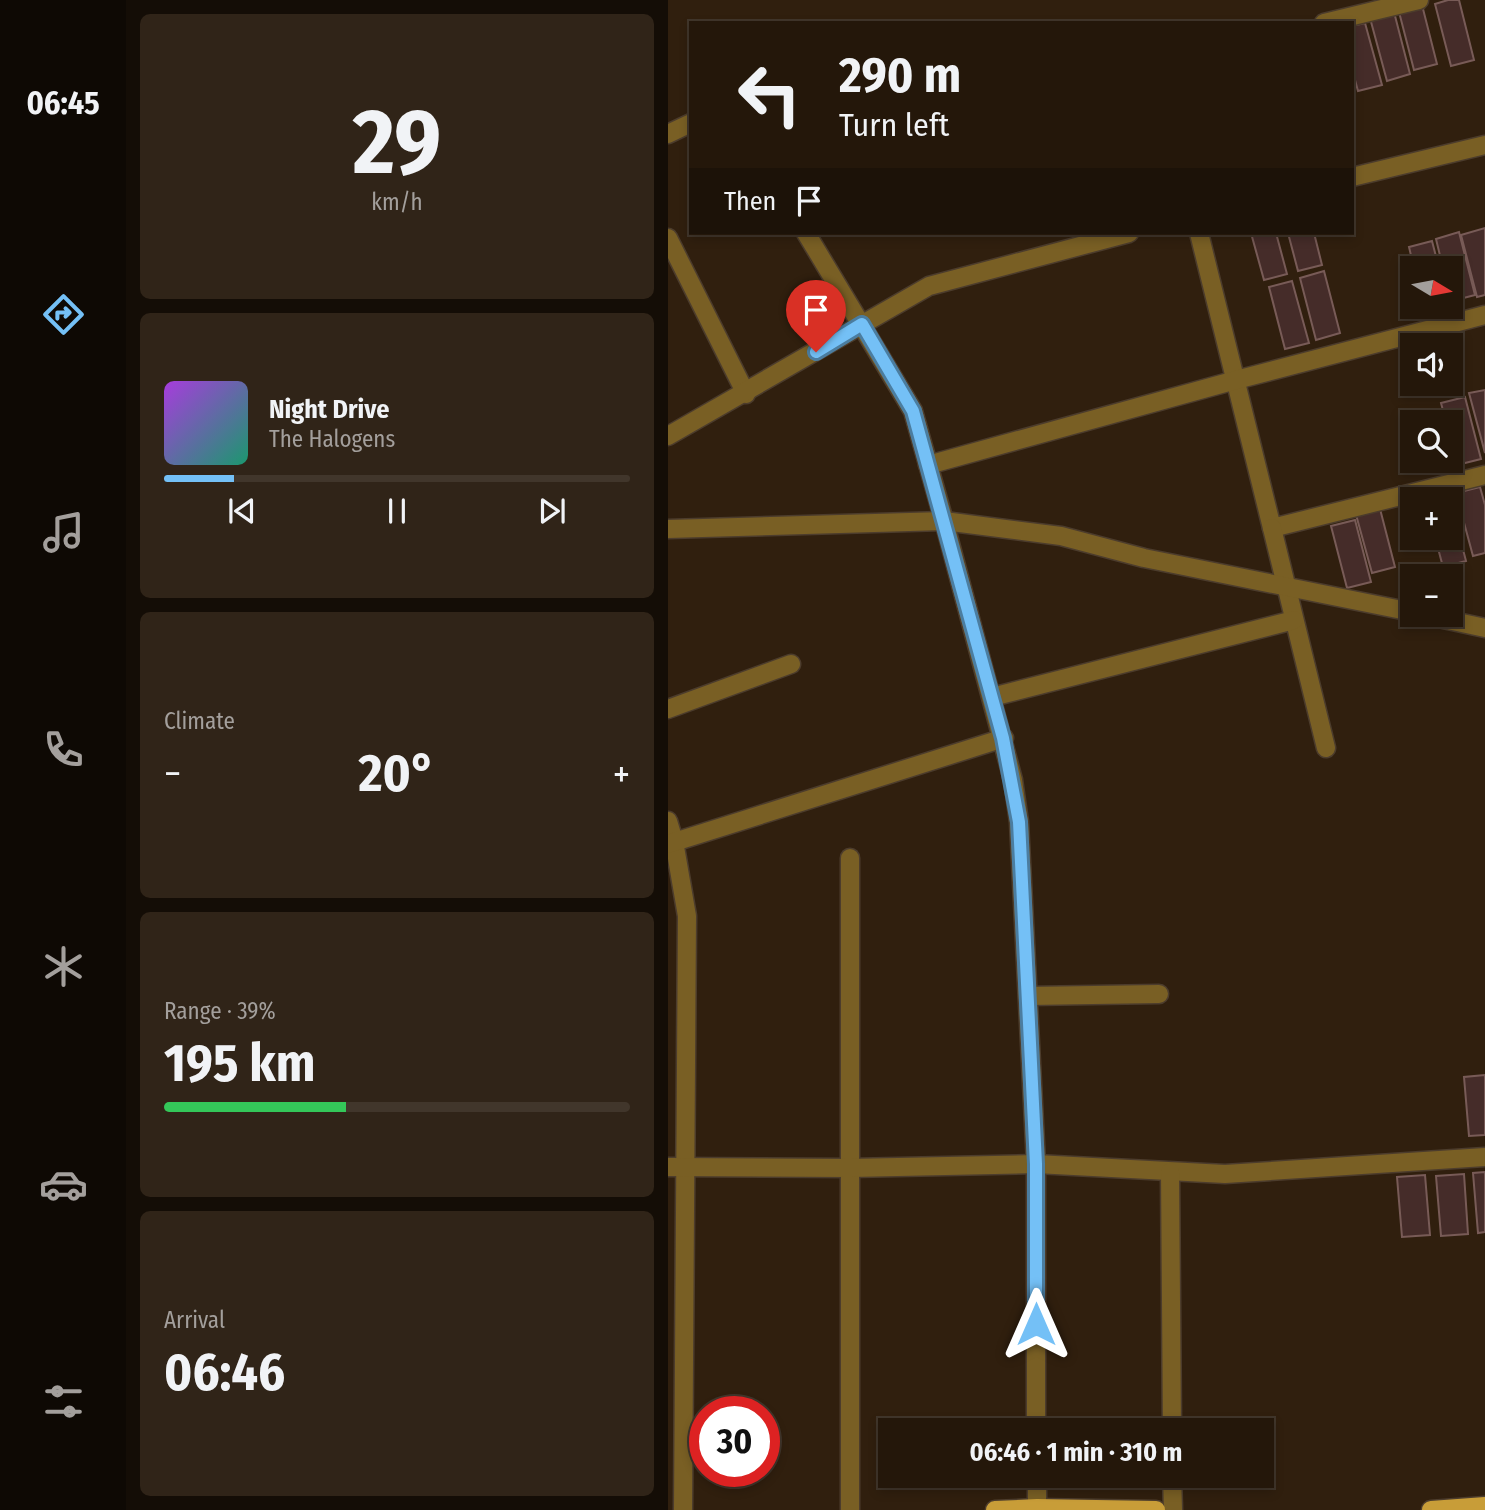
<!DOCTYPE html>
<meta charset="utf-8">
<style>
:root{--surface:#24170a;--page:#302418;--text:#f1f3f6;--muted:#a39f9c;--line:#41362b;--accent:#74c0f6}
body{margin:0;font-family:"Fira Sans Condensed",sans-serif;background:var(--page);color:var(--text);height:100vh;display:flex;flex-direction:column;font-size:26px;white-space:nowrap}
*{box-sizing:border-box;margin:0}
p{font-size:23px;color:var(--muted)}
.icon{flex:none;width:38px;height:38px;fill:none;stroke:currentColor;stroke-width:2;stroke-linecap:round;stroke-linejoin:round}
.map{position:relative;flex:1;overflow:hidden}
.details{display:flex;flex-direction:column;gap:14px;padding:14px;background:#140d06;width:542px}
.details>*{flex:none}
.guide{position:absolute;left:21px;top:21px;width:665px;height:214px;border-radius:0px;box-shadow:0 4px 10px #0003,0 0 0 2px var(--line);background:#24170a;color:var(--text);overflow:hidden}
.needle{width:46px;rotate:100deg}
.buttons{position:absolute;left:732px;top:256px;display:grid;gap:14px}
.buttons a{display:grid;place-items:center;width:63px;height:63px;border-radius:0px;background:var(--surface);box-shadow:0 4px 10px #0003,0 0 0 2px var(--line);font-size:35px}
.speed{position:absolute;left:21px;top:1396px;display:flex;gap:14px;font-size:35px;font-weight:700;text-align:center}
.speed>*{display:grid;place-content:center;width:91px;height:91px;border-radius:50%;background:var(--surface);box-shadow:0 4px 10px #0003,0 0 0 2px var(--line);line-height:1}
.speed .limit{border:10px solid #d22;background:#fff;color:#111}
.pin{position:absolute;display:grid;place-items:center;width:60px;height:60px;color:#fff;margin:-72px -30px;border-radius:50% 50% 50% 0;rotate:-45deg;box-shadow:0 0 7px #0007}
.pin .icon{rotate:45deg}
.me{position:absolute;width:77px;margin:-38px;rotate:0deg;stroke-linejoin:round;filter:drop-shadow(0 0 5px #0008)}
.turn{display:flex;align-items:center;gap:24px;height:147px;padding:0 35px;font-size:32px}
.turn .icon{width:91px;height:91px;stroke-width:2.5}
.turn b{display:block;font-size:49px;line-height:60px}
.then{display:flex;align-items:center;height:66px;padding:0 35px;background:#0003;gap:14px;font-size:26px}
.big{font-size:52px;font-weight:700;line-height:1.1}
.details .card{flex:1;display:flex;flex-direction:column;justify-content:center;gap:10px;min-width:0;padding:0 24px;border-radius:10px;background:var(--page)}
.details .dial{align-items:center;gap:0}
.dial b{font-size:91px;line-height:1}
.song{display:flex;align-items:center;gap:21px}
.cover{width:84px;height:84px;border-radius:10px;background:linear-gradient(135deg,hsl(280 70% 55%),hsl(160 70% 35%))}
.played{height:7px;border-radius:4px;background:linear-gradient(90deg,var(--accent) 15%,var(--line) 15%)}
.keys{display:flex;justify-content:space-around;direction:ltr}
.heat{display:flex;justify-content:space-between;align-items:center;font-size:38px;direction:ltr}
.charge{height:10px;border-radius:5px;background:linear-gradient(90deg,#34c759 39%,var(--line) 0)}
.trip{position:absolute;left:210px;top:1418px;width:396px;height:70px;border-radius:0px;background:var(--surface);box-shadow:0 4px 10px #0003,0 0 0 2px var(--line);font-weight:700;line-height:70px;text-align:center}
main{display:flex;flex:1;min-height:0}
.tab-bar{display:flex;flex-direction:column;width:126px;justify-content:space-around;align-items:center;background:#0e0904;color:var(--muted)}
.tab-bar .icon{width:49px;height:49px}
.tab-bar .current{color:var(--accent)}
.tab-bar b{font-size:32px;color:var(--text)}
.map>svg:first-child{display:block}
.building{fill:#452c29;stroke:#785b57;stroke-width:2}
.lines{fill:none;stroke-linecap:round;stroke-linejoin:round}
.minor-casing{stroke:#4c3c2c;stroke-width:21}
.major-casing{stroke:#4c3c2c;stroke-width:21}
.minor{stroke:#795f24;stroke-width:18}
.major{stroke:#c89d38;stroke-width:18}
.route-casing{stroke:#4b7da0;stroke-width:18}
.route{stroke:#74c0f6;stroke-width:12}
</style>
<main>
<nav class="tab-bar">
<b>06:45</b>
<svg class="icon current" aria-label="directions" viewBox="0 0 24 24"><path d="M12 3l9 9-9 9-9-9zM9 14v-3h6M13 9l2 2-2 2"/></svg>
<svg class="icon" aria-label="music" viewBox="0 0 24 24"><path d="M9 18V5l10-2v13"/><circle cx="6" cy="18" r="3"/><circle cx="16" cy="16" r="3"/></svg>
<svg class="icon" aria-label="phone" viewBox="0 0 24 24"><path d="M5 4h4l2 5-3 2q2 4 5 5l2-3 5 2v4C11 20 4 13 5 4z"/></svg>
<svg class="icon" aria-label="climate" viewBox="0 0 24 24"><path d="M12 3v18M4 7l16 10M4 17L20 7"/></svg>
<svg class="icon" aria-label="car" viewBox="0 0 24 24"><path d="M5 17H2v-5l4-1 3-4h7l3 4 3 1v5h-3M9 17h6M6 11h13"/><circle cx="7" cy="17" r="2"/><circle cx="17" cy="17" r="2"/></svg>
<svg class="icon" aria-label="filters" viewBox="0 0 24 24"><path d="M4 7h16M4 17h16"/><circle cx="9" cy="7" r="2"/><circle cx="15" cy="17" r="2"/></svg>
</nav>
<section class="details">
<div class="card dial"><b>29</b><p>km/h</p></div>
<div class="card">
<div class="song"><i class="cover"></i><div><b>Night Drive</b><p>The Halogens</p></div></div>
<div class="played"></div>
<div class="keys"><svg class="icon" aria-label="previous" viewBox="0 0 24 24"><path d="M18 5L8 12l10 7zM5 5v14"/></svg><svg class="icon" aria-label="pause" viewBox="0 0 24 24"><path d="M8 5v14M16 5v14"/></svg><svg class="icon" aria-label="next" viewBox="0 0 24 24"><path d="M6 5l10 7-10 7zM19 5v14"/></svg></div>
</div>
<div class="card"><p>Climate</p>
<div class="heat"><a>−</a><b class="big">20°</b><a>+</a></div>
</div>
<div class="card"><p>Range · 39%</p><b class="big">195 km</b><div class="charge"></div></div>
<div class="card"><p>Arrival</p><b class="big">06:46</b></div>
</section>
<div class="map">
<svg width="817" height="1510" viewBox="0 0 817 1510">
<rect width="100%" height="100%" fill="#301f0e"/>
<g class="building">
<path d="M780,0H791L806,60L783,66L767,4Z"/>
<path d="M753,1L769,64L746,70L730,8Z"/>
<path d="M726,12L742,74L719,81L702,18Z"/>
<path d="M697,23L714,85L690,91L684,69V26Z"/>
<path d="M817,228V295L809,297L793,235Z"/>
<path d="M791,232L807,295L784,301L782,268H775L768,239Z"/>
<path d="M583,233H608L619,274L596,280Z"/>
<path d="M620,233H646L654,265L630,271Z"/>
<path d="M764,241L771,268H746L741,247Z"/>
<path d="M656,271L672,333L648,340L632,278Z"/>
<path d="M624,281L641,343L617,349L601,287Z"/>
<path d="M817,390V453L801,393Z"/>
<path d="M797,397L813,459L789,465L782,439V422H778L773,403Z"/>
<path d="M812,487L817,505V553L805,556L788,493Z"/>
<path d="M782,499L798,561L775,567L767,537H782Z"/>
<path d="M711,505L727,567L704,573L687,511Z"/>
<path d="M687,520L703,582L679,588L663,526Z"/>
<path d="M817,1075V1135L801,1136L796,1077Z"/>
<path d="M817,1172V1232L810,1233L805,1173Z"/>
<path d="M796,1174L800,1234L773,1236L768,1176Z"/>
<path d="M757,1175L762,1235L734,1237L729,1177Z"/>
</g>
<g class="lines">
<defs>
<g id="minor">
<path d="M656,23L751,0"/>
<path d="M0,134L23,123"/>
<path d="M684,177L817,145"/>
<path d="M138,233L245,411L276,521L345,780L351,822L368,1164V1430"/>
<path d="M531,233L604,528L817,475"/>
<path d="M0,238L78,394"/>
<path d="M0,436L261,286L461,233"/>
<path d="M260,465L568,380L817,315"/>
<path d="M604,528L658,748"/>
<path d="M0,529L276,521L393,536L476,558L744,612"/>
<path d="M752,614L817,628"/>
<path d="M324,697L626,620"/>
<path d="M0,709L123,664"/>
<path d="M0,821L6,841L19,916L15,1510"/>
<path d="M0,844L336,738"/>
<path d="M182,858V1510"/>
<path d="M360,996L491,994"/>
<path d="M0,1167L182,1168L368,1164L557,1174L817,1157"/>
<path d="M502,1172L504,1430"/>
<path d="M369,1475V1508"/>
<path d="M504,1475L505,1510"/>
</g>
<g id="major">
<path d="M327,1510L369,1508L488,1510"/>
<path d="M763,1510L817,1506"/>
</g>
</defs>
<use href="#minor" class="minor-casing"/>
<use href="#major" class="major-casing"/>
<use href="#minor" class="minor"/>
<use href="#major" class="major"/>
</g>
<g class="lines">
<defs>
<path id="route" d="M148,352L194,324L245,411L335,738L351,822L368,1164V1324"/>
</defs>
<use href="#route" class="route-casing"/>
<use href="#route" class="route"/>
</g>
</svg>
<div class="buttons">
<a><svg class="needle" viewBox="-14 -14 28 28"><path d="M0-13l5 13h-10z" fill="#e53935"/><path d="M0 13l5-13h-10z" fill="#a39f9c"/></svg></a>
<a><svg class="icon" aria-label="sound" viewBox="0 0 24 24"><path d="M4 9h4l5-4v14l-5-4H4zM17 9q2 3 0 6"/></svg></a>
<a><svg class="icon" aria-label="search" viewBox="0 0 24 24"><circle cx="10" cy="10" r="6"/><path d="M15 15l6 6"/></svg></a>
<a>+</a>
<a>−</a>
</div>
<div class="speed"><div class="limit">30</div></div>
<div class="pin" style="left:148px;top:352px;background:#d93025"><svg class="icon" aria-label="arrive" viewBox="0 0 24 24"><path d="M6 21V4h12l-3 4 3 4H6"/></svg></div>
<svg class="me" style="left:368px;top:1324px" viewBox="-20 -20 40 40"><path d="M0-17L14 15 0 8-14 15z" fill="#74c0f6" stroke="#fff" stroke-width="4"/></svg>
<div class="trip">06:46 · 1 min · 310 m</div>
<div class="guide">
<div class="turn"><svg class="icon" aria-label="left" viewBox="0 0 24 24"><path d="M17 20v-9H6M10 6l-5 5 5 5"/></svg><div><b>290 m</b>Turn left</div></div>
<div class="then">Then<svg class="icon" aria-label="arrive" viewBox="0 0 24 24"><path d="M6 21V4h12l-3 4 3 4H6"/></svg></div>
</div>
</div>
</main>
